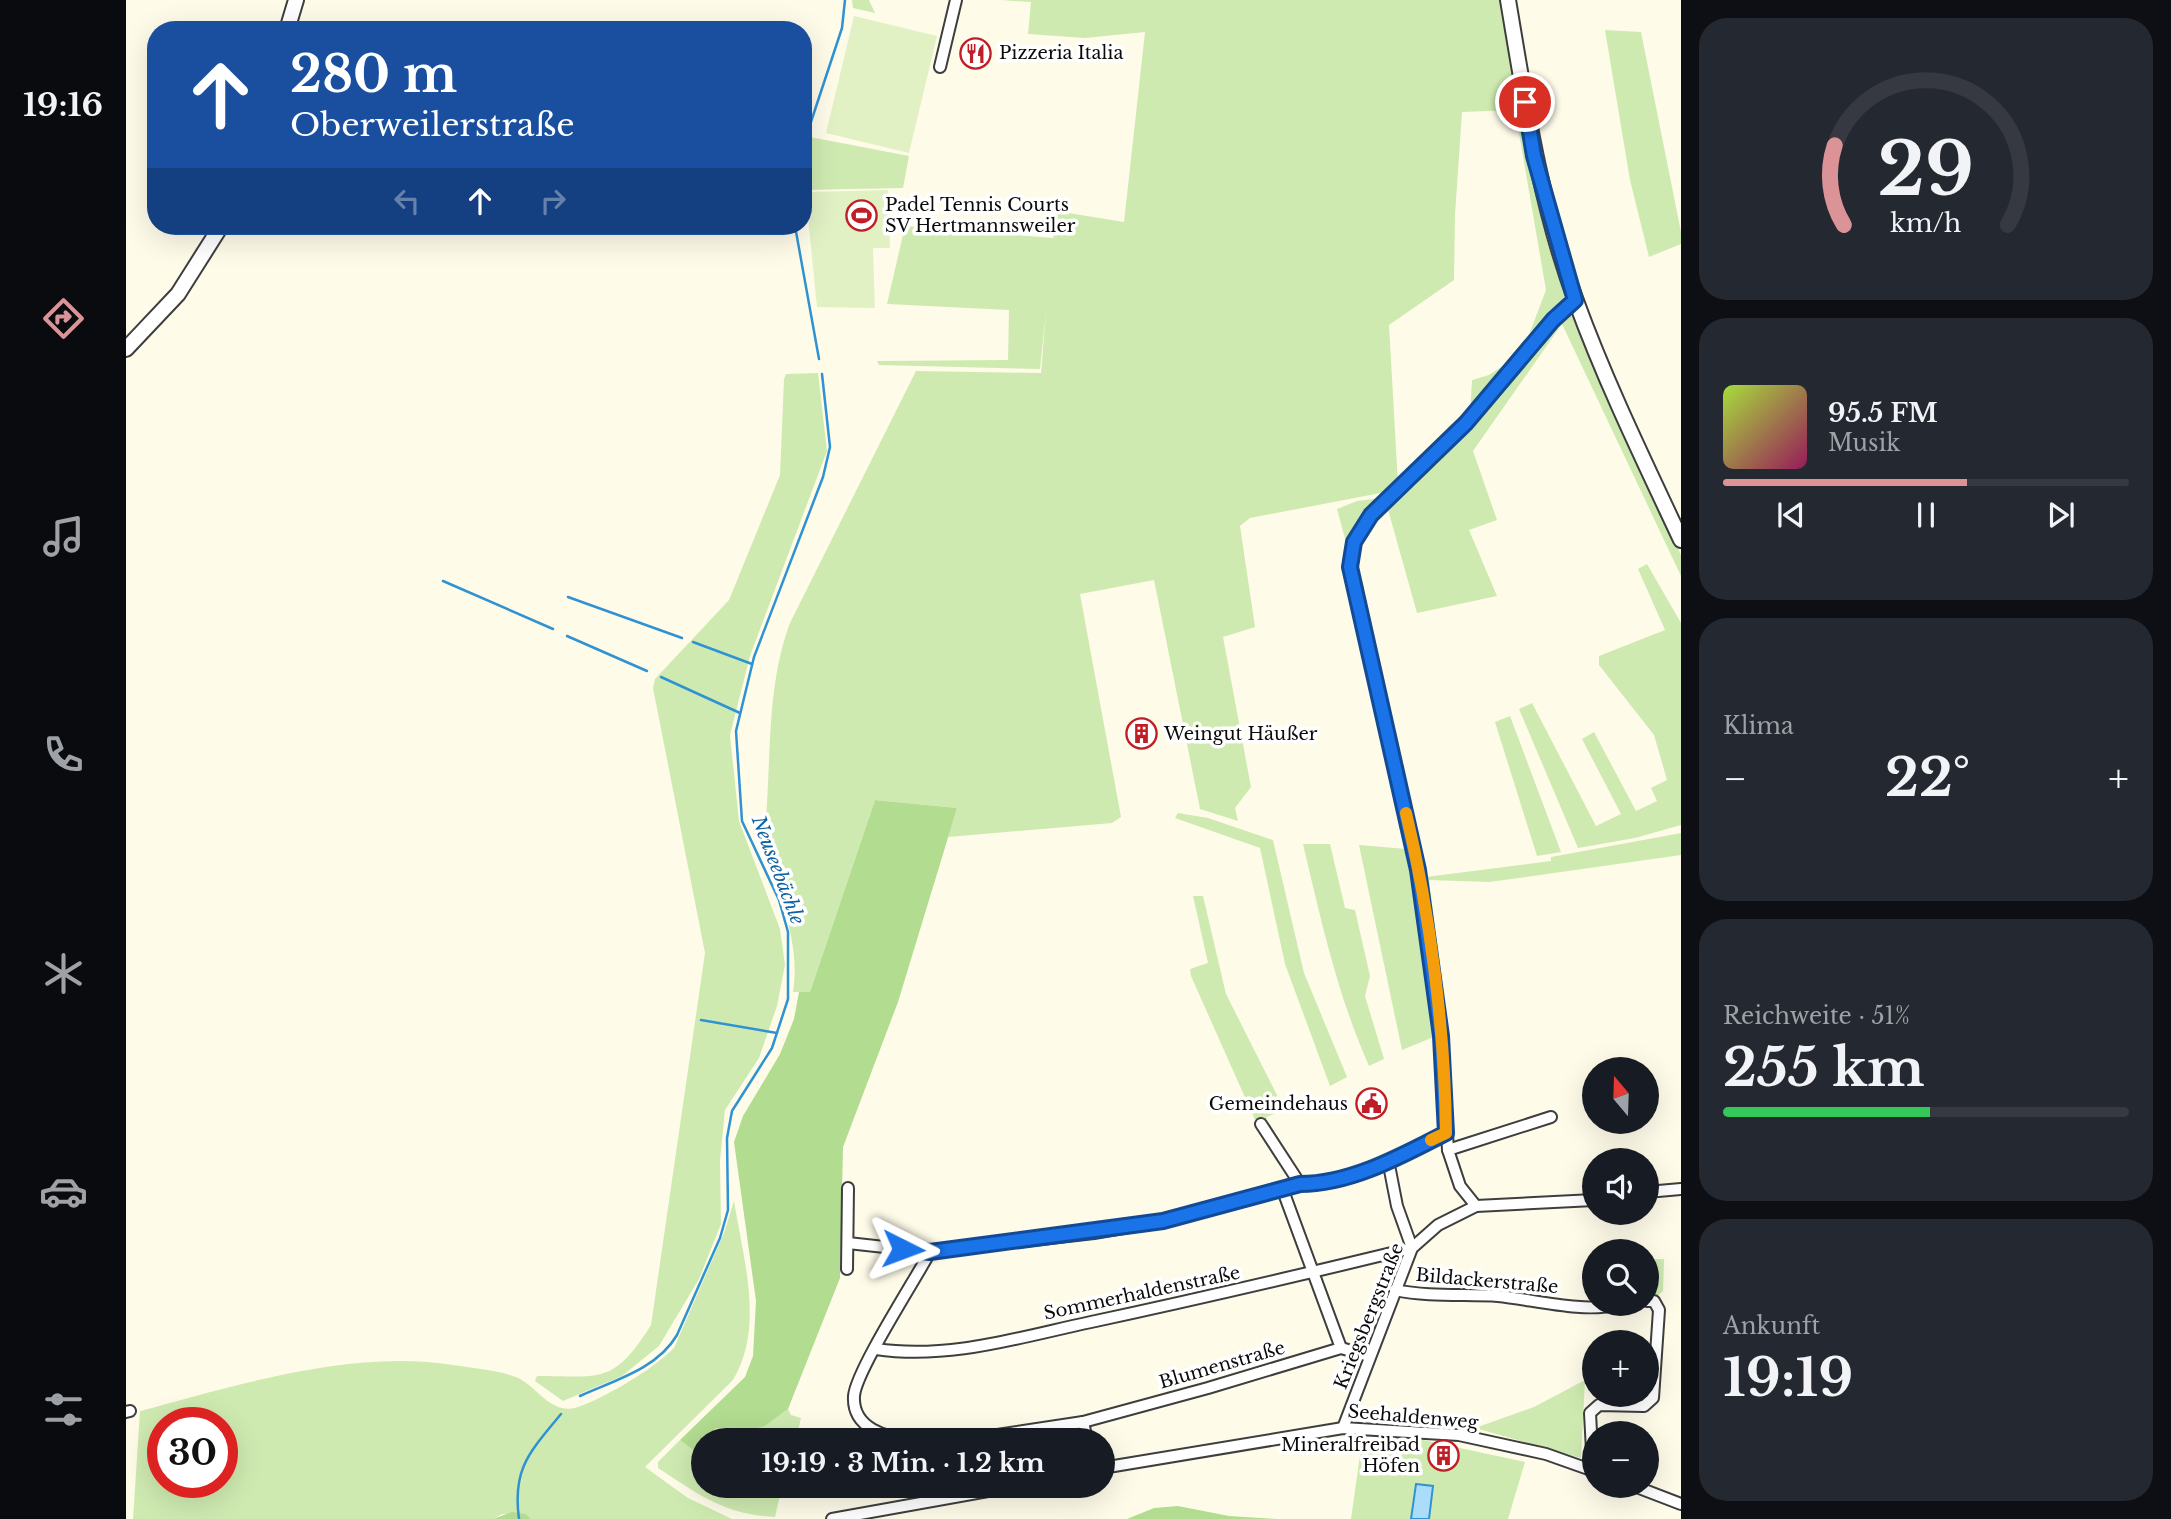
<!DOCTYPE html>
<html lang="de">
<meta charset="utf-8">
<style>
:root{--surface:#171b24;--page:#242831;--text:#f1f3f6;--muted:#9ea1a6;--line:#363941;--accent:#db9398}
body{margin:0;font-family:"Libre Baskerville",serif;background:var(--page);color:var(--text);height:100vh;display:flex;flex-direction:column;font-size:26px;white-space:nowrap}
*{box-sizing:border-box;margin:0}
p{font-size:23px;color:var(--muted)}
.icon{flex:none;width:38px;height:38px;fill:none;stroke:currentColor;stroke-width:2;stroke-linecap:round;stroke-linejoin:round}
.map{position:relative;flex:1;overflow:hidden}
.drawer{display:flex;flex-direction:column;gap:18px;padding:18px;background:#0d0f14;width:490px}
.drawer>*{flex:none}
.top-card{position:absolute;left:21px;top:21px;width:665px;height:214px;border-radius:28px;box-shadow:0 7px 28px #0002;background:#1a4fa0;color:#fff;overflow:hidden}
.needle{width:46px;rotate:341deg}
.fabs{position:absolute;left:1456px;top:1057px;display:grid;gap:14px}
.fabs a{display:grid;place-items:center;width:77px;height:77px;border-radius:50%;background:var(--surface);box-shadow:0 7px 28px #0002;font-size:35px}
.speed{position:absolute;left:21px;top:1407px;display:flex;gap:14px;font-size:35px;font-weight:700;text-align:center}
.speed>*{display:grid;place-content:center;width:91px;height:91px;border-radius:50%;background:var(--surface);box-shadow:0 7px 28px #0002;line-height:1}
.speed .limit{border:10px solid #d22;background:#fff;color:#111}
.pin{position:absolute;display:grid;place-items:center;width:60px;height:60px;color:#fff;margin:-30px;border:4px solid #fff;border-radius:50%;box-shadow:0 2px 7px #0007}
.me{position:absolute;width:77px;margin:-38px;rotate:93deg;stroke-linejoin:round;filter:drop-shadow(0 0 5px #0008)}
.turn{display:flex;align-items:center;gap:24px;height:147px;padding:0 28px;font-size:32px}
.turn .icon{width:91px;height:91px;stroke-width:2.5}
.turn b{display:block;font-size:49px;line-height:60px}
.lanes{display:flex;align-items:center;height:66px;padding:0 28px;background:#0003;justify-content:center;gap:35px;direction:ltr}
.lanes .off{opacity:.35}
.big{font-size:52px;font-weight:700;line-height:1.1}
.drawer .card{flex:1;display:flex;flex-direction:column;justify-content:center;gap:10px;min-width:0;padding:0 24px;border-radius:28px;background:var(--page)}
.drawer .dial{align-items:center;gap:0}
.dial svg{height:182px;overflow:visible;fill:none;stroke:var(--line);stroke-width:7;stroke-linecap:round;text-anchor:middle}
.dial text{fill:var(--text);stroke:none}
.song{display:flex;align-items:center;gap:21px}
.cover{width:84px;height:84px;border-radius:10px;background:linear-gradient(135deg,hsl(80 70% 55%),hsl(330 70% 35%))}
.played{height:7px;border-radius:4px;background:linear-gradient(90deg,var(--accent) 60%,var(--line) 60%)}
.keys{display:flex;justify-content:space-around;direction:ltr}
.heat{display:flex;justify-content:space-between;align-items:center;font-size:38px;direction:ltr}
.charge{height:10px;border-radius:5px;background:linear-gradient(90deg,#34c759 51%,var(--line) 0)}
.trip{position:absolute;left:565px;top:1428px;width:424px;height:70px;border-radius:35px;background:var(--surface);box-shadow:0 7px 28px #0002;font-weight:700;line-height:70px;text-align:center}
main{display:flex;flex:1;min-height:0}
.menu{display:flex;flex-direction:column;width:126px;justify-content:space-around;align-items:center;background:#090b0e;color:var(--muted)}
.menu .icon{width:49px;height:49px}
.menu .on{color:var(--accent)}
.menu b{font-size:32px;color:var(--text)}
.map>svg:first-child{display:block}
.green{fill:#cfeab1;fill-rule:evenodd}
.forest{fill:#b2dc90}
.pitch{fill:#e1f1c4}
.water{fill:#abdcf9;stroke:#2f92d3;stroke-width:2}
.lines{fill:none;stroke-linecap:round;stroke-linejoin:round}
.stream{stroke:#2f92d3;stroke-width:2.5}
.minor-casing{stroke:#3e3e3e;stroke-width:14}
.tertiary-casing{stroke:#3e3e3e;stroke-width:18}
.minor{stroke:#fff;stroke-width:10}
.tertiary{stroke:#fff;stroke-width:14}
.route-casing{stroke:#114b97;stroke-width:18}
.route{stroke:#1a73e8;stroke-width:12}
.slow{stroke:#f59e0b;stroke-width:12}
.labels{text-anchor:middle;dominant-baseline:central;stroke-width:7;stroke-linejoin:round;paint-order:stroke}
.poi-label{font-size:18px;fill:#0b0b0b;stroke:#fff;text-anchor:start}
.street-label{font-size:18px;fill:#0b0b0b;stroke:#fff}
.water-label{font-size:19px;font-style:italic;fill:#1062a1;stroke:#fff}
</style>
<main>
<nav class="menu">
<b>19:16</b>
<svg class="icon on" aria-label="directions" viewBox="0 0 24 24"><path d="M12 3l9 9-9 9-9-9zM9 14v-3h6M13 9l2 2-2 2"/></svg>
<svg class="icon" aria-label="music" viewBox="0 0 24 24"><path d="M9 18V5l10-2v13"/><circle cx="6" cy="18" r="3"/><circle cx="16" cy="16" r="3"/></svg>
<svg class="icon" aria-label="phone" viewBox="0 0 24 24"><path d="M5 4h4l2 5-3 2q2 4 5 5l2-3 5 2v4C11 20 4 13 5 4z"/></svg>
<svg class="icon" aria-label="climate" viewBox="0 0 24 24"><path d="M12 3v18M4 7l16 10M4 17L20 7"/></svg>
<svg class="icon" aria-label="car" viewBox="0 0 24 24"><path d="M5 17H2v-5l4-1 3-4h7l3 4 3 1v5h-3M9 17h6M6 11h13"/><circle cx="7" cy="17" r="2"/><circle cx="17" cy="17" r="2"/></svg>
<svg class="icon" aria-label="filters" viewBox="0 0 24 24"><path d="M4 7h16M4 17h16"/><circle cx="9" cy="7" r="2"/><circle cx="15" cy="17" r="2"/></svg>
</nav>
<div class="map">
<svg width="1555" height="1519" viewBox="0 0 1555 1519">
<rect width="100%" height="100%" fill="#fffbe9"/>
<g class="green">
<path d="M726,0H743L749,13L727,8Z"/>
<path d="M875,0H1379L1440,290L1437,300L1423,311L1411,339L1344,415L1346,380L1363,375L1384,361L1401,340L1420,290L1389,110L1336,112L1329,215L1328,280L1263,325L1272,484L1260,492L1124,518L1114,526L1129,627L1097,637L1125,787L1109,808L1112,821L1074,809L1028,580L954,594L995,817L986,823L822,837L831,808L749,800L684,992H667C676,934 646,882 631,827L640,818C645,754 641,684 664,623L790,371L915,373L920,312L914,369L753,365L751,361L882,360L883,310L761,304L779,226L927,238L930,211L998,222L1019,32L959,38L902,34L905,2Z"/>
<path d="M1479,30L1515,32L1555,232V244L1523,257L1504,180Z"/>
<path d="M684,137L783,156L777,188L677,190V155Z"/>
<path d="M1439,313L1450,318L1555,555V576L1436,324L1347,451L1371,520L1343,530L1371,596L1291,613L1261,506L1380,387L1417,344Z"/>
<path d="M692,373L701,451L624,656L604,735L613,821L654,929L659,965L651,1006L633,1058L599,1110L594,1161L595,1224L573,1279L533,1346L496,1376L437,1401L409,1381L411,1376C476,1376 487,1385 525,1325L579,953L527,688L529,679L603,600L654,475L658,379L660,374Z"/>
<path d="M1255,498L1233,523L1221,546L1211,509L1231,501Z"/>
<path d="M1521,564L1555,623V825L1509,838L1452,848L1393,709L1406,703L1470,826L1495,814L1456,739L1468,732L1510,811L1531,801L1525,788L1541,780L1528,735L1473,665V656L1539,630L1512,569Z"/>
<path d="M1384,716L1435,852L1411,856L1369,722Z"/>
<path d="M1052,813L1082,818L1147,840L1178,973L1221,1077L1204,1086L1159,964L1134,848L1049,818Z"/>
<path d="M1555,833V855L1364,882L1303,880L1323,1037L1318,1036L1300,877L1425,861V857Z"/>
<path d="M1204,844L1219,908L1229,910L1244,976L1239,996L1258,1059L1243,1066C1211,994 1195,920 1177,844Z"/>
<path d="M1233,845L1281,849L1287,854L1310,1036L1276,1050Z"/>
<path d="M1067,896H1077L1100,994L1153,1099L1152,1112L1130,1122L1065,976L1064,969L1082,963Z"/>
<path d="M608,1201C617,1258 639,1327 607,1380L519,1467L562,1498L606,1519H405L400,1514H376L367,1519H7L14,1411C111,1385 227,1349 327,1365C347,1368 371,1370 390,1377C410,1385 424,1414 449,1408C478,1399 527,1369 548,1348L598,1233ZM37,1423H96V1482H37Z"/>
<path d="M1521,1259H1538L1537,1291L1530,1297L1521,1296Z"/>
<path d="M1459,1380L1455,1458L1349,1428L1408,1407Z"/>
<path d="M662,1409L665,1415L675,1418L670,1440H578L590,1428L622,1431L639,1426Z"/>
<path d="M1252,1435L1283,1437L1399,1462L1382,1519H1225L1235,1448L1251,1450Z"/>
<path d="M554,1440L567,1450L578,1440V1486H656L649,1517C599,1515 572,1494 532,1468V1462Z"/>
</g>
<g class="forest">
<path d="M749,800L831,808L772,1002L717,1147L714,1278L662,1409L639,1426L622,1431L590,1428L567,1450L554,1440L619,1377L627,1356L630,1301L608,1142L617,1116L654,1054L668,1019L673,992H684Z"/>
<path d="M1052,1506L1103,1516L1151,1519H1001L1028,1508Z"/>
<path d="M386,1512L400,1514L405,1519H367Z"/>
</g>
<g class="pitch">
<path d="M728,16L811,36L783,153L700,133Z"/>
<path d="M762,190L764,248H747L749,308L691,307L681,207L685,192Z"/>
</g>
<path class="water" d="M1290,1484L1307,1486L1303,1519H1285Z"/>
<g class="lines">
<g class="stream">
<path d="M677,146L716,28L719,0"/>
<path d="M669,226L693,359"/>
<path d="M317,581L427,629"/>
<path d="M442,597L556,638"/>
<path d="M441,636L521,671"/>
<path d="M567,642L626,664"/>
<path d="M535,677L614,713"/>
<path d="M575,1020L651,1033"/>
<path d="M454,1396C489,1380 531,1369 551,1335L594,1238L602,1210L601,1138L606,1111L646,1048L662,999V932L653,900L616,821L610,731L628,657L697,477L704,447L696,374"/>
<path d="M393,1519C386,1468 404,1452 435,1414"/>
</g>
<defs>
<g id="minor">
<path d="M814,67L830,0"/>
<path d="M1135,1124L1174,1184"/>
<path d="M1322,1150L1425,1117"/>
<path d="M1156,1188L1215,1348"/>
<path d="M1521,1192L1555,1189"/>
<path d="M1350,1206L1334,1186L1322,1150L1315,1036L1292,870L1224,567L1228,542L1245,515L1340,423L1427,320L1449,300"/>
<path d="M722,1243L804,1252L968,1233L1037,1221L1174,1184C1225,1184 1275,1156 1319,1133"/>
<path d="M721,1269L722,1188"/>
<path d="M1269,1290C1303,1297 1338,1294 1372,1296C1405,1299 1460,1314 1491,1304"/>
<path d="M750,1349C823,1360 894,1337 965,1322C1072,1299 1179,1274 1286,1248L1271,1206L1262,1160"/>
<path d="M0,1412L4,1411"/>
<path d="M957,1422L961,1440"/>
<path d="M1217,1428L1286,1248L1312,1225L1350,1206L1468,1200"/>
<path d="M786,1440C761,1438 726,1429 728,1396C730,1371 789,1280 804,1252"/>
<path d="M838,1440L957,1422L1082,1388L1215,1348L1243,1356"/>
<path d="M976,1468L1217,1428L1333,1435L1420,1454L1468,1471"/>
<path d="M1467,1470L1464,1413L1473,1405L1518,1406L1527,1398L1533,1310L1528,1301H1521"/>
<path d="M1508,1486L1555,1504"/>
<path d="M706,1519L890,1486"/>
</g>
<g id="tertiary">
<path d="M1382,0C1399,101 1414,204 1450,301C1480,383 1518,461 1555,540"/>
<path d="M161,30L170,0"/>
<path d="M0,349L52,294L95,226"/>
</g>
</defs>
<use href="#minor" class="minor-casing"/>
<use href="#tertiary" class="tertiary-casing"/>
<use href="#minor" class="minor"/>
<use href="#tertiary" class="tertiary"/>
</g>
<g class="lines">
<defs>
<path id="route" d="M777,1249L804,1252L1037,1221L1174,1184C1225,1184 1275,1156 1320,1133L1315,1036L1292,870L1224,567L1228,542L1245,515L1340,423L1427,320L1449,300L1408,156L1399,102"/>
</defs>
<use href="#route" class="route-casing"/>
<use href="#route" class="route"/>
<path class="slow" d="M1280,813C1304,913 1319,1030 1320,1133L1305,1140"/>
</g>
<defs>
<symbol id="restaurant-ring" viewBox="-11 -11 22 22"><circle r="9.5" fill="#fff" stroke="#c01e26" stroke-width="1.5"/><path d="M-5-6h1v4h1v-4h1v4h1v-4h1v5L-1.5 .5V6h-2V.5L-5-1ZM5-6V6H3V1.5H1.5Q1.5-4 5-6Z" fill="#c01e26"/></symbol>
<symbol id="stadium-ring" viewBox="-11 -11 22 22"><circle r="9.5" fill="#fff" stroke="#c01e26" stroke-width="1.5"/><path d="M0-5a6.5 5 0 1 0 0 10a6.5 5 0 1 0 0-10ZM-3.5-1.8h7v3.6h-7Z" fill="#c01e26"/></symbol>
<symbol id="building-ring" viewBox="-11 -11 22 22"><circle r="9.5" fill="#fff" stroke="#c01e26" stroke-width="1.5"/><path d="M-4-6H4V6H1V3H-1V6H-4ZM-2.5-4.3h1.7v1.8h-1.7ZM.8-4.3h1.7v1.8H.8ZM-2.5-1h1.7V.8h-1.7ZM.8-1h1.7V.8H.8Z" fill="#c01e26"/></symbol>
<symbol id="civic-ring" viewBox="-11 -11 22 22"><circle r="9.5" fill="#fff" stroke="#c01e26" stroke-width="1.5"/><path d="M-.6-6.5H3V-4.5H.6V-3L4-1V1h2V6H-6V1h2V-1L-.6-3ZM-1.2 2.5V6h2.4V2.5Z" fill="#c01e26"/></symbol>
</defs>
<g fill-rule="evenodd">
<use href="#restaurant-ring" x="832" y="36" width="35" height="35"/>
<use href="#stadium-ring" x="718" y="198" width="35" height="35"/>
<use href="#building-ring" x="998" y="716" width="35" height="35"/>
<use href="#civic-ring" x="1228" y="1086" width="35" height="35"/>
<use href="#building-ring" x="1300" y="1438" width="35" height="35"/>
</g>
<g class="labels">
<g class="poi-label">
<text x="873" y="53">Pizzeria Italia</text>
<text x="759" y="205">Padel Tennis Courts<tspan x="759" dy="21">SV Hertmannsweiler</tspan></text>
<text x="1038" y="734">Weingut Häußer</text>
<text x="1222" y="1104" text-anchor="end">Gemeindehaus</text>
<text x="1294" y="1445" text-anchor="end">Mineralfreibad<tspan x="1294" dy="21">Höfen</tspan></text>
</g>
<g class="street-label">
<text transform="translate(1361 1281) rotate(5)">Bildackerstraße</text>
<text transform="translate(1016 1293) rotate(-12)">Sommerhaldenstraße</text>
<text transform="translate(1243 1316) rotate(-68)">Kriegsbergstraße</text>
<text transform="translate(1096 1365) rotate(-16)">Blumenstraße</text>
<text transform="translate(1287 1417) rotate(5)">Seehaldenweg</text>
</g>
<g class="water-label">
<text transform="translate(652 870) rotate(69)">Neuseebächle</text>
</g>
</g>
</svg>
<div class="fabs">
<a><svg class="needle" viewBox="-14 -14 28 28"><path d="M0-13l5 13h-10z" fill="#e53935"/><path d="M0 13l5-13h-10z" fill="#9ea1a6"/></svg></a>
<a><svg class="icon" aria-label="sound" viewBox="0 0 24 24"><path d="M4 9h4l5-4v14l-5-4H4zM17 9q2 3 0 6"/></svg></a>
<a><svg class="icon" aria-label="search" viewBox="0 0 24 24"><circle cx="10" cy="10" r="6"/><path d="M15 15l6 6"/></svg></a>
<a>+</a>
<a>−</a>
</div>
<div class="speed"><div class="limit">30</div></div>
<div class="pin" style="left:1399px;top:102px;background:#d93025"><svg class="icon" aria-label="arrive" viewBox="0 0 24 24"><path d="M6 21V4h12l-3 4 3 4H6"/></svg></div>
<svg class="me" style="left:777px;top:1249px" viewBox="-20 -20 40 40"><path d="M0-17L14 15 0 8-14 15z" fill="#1a73e8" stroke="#fff" stroke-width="4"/></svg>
<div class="trip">19:19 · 3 Min. · 1.2 km</div>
<div class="top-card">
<div class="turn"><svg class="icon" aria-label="ahead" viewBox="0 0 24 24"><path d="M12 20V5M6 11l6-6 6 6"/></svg><div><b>280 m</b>Oberweilerstraße</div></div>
<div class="lanes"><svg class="icon off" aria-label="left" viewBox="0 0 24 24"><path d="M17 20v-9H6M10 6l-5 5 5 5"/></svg><svg class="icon" aria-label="ahead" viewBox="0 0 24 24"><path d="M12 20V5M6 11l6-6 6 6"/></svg><svg class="icon off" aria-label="right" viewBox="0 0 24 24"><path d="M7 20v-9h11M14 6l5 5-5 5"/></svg></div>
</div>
</div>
<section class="drawer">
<div class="card dial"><svg viewBox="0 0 100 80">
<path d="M14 69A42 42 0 1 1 86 69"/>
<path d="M14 69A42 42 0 0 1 10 34" stroke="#db9398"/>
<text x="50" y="56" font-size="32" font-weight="700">29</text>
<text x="50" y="72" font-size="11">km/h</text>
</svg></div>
<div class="card">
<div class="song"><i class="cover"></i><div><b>95.5 FM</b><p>Musik</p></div></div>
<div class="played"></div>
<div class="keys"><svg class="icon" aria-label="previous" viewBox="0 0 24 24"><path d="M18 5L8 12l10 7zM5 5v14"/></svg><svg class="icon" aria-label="pause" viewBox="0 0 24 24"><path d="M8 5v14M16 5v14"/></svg><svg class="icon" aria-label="next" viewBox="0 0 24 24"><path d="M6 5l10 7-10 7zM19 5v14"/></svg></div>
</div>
<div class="card"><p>Klima</p>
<div class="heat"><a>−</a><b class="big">22°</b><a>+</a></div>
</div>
<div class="card"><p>Reichweite · 51%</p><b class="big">255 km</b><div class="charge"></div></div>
<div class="card"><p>Ankunft</p><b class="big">19:19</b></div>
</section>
</main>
